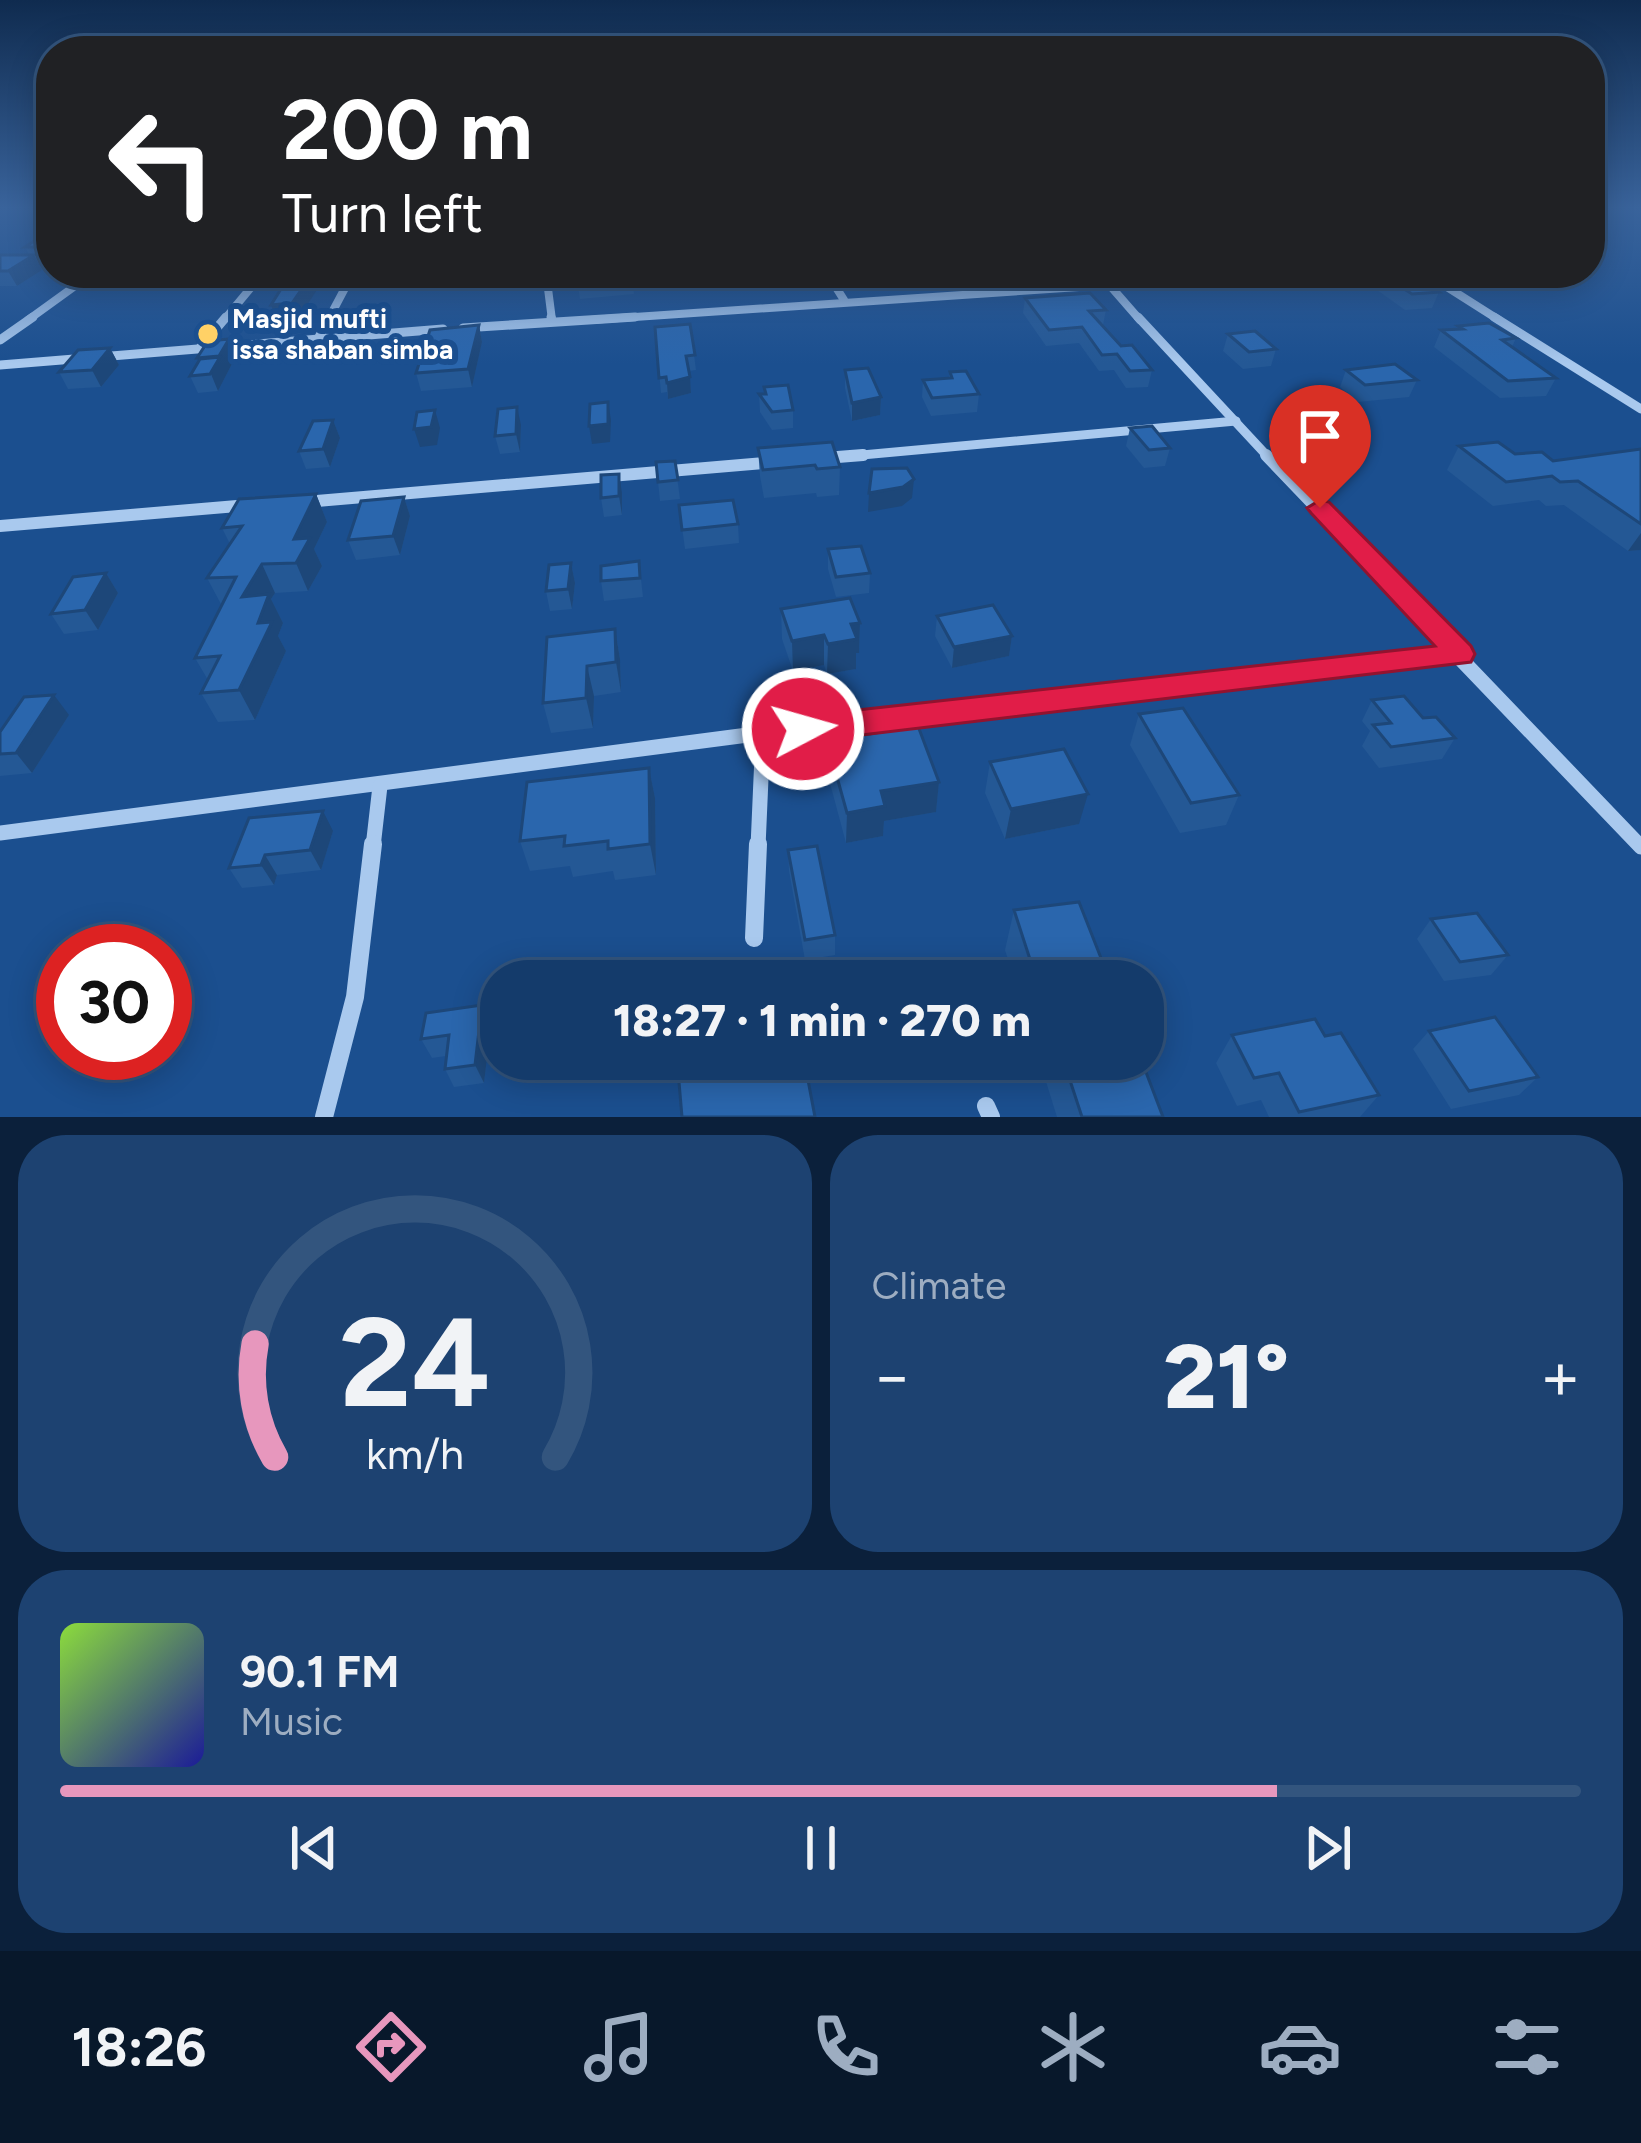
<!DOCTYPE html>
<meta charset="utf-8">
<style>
:root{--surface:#143b6b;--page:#1d4271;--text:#f1f3f6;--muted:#9dadc1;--line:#33557e;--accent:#e797bd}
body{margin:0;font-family:Figtree,sans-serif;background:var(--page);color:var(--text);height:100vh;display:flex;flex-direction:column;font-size:45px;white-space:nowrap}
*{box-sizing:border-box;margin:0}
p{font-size:39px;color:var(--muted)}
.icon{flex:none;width:66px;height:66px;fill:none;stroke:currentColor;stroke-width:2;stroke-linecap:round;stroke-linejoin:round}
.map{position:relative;height:1117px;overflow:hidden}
.sheet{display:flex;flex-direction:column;gap:18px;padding:18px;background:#0b203b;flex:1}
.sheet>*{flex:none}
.guide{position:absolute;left:36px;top:36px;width:1569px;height:252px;border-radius:48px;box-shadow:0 6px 30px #0003,0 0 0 3px var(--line);background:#202124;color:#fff;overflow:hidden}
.speed{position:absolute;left:36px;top:924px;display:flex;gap:24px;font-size:60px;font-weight:700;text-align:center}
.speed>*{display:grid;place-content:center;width:156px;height:156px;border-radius:50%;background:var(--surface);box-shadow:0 6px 30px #0003,0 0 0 3px var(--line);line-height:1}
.speed .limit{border:18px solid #d22;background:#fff;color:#111}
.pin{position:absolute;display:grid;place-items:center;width:102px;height:102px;color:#fff;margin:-123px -51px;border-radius:50% 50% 50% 0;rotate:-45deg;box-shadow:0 0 12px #0007}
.pin .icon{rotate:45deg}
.me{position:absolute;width:132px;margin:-66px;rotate:84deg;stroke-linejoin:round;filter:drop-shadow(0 0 9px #0008)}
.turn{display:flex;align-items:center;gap:42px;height:252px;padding:0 48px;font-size:54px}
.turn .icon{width:156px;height:156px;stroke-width:2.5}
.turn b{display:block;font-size:84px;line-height:102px}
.big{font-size:90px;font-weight:800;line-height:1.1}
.sheet .card{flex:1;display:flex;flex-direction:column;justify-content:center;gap:18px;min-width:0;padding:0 42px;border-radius:48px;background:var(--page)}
.sheet .dial{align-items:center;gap:0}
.dial svg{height:312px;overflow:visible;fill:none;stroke:var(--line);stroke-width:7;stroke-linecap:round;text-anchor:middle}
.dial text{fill:var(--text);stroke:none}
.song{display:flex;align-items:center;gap:36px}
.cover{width:144px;height:144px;border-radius:18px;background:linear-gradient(135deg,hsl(90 70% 55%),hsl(240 70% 35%))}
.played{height:12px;border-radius:6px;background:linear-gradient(90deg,var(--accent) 80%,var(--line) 80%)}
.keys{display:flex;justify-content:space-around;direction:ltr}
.heat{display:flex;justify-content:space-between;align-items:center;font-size:66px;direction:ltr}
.sheet .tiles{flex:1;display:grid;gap:18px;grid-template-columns:1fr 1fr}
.card:last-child{grid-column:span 2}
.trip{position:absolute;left:480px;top:960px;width:684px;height:120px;border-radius:48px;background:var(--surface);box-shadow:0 6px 30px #0003,0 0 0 3px var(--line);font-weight:800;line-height:120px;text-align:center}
.tabs{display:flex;height:192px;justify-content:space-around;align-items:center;background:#08182b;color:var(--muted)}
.tabs .icon{width:84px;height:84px}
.tabs .on{color:var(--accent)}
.tabs b{font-size:54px;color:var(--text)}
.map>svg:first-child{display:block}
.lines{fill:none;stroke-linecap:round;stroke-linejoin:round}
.street-far4{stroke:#a9c9ee;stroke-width:8}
.street-far3{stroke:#a9c9ee;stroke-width:9}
.street-far2{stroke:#a9c9ee;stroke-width:12}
.street-far1{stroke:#a9c9ee;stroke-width:15}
.street{stroke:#a9c9ee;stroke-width:18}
.wall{fill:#245895}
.shaded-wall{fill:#1d4779}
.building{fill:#2a66ad;stroke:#1d4779;stroke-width:3}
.route{fill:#e11d48;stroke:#92132f;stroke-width:3}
.poi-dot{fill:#ffd166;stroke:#1b4f8f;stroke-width:4.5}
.labels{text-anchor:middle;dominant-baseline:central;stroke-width:12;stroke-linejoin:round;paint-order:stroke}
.far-poi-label{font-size:27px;font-weight:bold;fill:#fff;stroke:#1b4f8f;text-anchor:start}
</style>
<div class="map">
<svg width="1641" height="1117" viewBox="0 0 1641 1117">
<rect width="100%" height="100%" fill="#1b4f8f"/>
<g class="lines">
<g class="street-far4">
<path d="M546,273L552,320"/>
<path d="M827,273L844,300"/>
<path d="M1099,273L1140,320"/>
<path d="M1425,273L1499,320"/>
<path d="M28,320L93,273"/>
<path d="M224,320L263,273"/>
<path d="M328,320L353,273"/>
<path d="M590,320L1109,285"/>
</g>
<g class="street-far3">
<path d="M551,317L552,321"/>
<path d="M1138,317L1269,458"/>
<path d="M1494,317L1641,409"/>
<path d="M463,328L635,317"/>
<path d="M318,339L330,317"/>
<path d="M0,340L33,317"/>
<path d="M200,348L226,317"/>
<path d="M0,365L443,329"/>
<path d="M829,458L1236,421"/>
</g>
<g class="street-far2">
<path d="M1266,455L1434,631"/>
<path d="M825,458L863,455"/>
<path d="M305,502L775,462"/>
<path d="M0,526L249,505"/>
</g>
<g class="street-far1">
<path d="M1431,628L1641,847"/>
<path d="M0,833L763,733L1460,654"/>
<path d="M373,847L380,786"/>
<path d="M758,847L763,733"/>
</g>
<g class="street">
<path d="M754,938L758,844"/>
<path d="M986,1106L991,1117"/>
<path d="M324,1117L355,997L373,844"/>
</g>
</g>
<g class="wall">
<path d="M51,230V262H38L42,270L17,286H0V255H29L25,247Z"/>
<path d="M576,273H631L634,294L580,299Z"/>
<path d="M946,273H999V276L950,279Z"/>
<path d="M1382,275L1439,292L1432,308L1405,310L1377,290Z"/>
<path d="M1025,298L1106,310L1103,325L1121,346L1152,370L1148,387L1126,388L1114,370L1099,371L1079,343L1046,346L1023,313Z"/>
<path d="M690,324L696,370L689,371L691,393L668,399L667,392L661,393L655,327Z"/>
<path d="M479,325L482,342L472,387L421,391L416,373Z"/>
<path d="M1458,326L1516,338L1512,347L1556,378L1546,396L1500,398L1434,347L1441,330L1457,329Z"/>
<path d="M1228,334L1276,349L1271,366L1243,369L1223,351Z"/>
<path d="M110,348L119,365L101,387L68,389L59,372Z"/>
<path d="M236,356L218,391L198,393L190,376L199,361L197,358Z"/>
<path d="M845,370L881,397L880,415L852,421L845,388Z"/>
<path d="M1346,370L1417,380L1409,397L1358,402L1340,387Z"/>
<path d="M950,372L979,394L977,412L931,416L922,397L923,380L949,378Z"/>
<path d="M764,387L793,410V428L772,430L760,412L759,394H765Z"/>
<path d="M333,420L340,438L330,467L306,469L299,451Z"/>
<path d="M521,425L520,452L500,454L495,436Z"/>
<path d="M1130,428L1170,448L1165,466L1144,468L1126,446Z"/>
<path d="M1459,446L1553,461L1641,449V550L1628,551L1564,505L1546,506L1539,500L1493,506L1447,470Z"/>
<path d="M758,448L840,467L839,495L817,497L816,493L764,498L760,476Z"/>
<path d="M675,461L680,499L660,501L656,462Z"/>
<path d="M622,493V515L604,517L601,498Z"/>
<path d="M316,494L327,522L314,549L322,566L308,591L275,593L271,599L283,623L278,636L286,651L255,720L218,722L201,693L208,680L195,658L222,606L207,578L230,544L222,528Z"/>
<path d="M404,497L410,516L400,555L356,560L348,540Z"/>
<path d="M679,505L738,524L739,543L685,549Z"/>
<path d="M828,549L870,573L869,593L836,597L828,569Z"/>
<path d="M639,561L643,597L604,601L601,581Z"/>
<path d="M571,563L575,583L572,609L550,611L546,591Z"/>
<path d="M106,573L118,593L98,630L64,634L51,614Z"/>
<path d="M781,609L860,623L859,653H856V669L827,674L824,665L793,671L782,639Z"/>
<path d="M937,616L1012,636L1009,656L952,668L935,636Z"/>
<path d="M615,629L620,659L621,692L594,696L593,728L551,733L543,703Z"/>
<path d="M1372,700L1423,718L1455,738L1442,759L1379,768L1362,746L1370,731L1362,721Z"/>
<path d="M1139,714L1239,795L1226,825L1180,833L1130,745Z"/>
<path d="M69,715L32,773L0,776V732Z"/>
<path d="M827,741L939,782L936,812L884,821L883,836L846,843L827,772Z"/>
<path d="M990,762L1079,824L1005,839L985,793Z"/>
<path d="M649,768L655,798L656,875L615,880L613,871L573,877L570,866L530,871L520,841Z"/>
<path d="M333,831L321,870L277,875L274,885L242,888L229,868Z"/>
<path d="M788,850L835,935V955L805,960L789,871Z"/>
<path d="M1014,910L1110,981H1015L1005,950Z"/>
<path d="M1431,919L1508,955L1491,975L1444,981L1417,939Z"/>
<path d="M482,1005L491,1024L484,1083L454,1087L445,1069L446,1056L432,1058L421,1039Z"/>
<path d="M1429,1031L1538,1077L1519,1095L1451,1109L1413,1049Z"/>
<path d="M1232,1035L1325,1036L1379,1095L1360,1117H1269L1261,1100L1237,1106L1216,1063Z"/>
<path d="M1039,1059H1141L1163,1117H1057Z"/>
</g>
<g class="shaded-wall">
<path d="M34,255L42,270L17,286L8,271Z"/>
<path d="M313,273H328L298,319L277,321L271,305Z"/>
<path d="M479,325L482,342L472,387L468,369Z"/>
<path d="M229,339L236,356L218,391L211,374L205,375L197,358Z"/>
<path d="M110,348L119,365L101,387L92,370Z"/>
<path d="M690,377L691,393L668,399L667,383Z"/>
<path d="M881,397L880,415L852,421V403Z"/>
<path d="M608,402L611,420L610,442L592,444L589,426Z"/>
<path d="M517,407L521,425L520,452L516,434Z"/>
<path d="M435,410L440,428L437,445L420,447L414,429Z"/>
<path d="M333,420L340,438L330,467L323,449Z"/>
<path d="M619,474L622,493V515L619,496Z"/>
<path d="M914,479L912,498L902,506L868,512L869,493Z"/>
<path d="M316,494L327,522L314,549L322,566L308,591L296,563L294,539Z"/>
<path d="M404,497L410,516L400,555L393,536Z"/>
<path d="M1641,533V550L1628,551Z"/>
<path d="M571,563L575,583L572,609L568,589Z"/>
<path d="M262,564L275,593L271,599L283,623L278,636L286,651L255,720L239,690L242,597Z"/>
<path d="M106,573L118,593L98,630L85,610Z"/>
<path d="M860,623L859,653H856V669L827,674L828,644L851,624Z"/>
<path d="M615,629L620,659L621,692L616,662Z"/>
<path d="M824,635V665L793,671L792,641Z"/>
<path d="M1012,636L1009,656L952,668L954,647Z"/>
<path d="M587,666L594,696L593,728L586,698Z"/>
<path d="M54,695L69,715L32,773L16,753Z"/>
<path d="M649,768L655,798L656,875L650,844Z"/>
<path d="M939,782L936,812L884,821L883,836L846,843L847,813L881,791Z"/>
<path d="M1088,794L1079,824L1005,839L1011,809Z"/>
<path d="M323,811L333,831L321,870L310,850Z"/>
<path d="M265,855L277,875L274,885L261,865Z"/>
<path d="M482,1005L491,1024L484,1083L475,1065Z"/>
</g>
<g class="building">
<path d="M51,230V247H25Z"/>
<path d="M0,255H34L8,271H0Z"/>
<path d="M291,273H313L292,303L271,305Z"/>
<path d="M1408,273L1439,292L1412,294L1382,275Z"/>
<path d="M1090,293L1106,310L1089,311L1121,346L1132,345L1152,370L1130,371L1117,354L1102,355L1082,327L1049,330L1025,298Z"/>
<path d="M1489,323L1516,338L1502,340L1556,378L1508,381L1441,330L1463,329L1458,326Z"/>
<path d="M690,324L695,355L686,356L690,377L667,383L666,377L659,378L655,327Z"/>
<path d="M479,325L468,369L416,373L430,330Z"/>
<path d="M1255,331L1276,349L1249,352L1228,334Z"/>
<path d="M229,339L219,356L197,358L208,341Z"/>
<path d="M110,348L92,370L59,372L78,350Z"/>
<path d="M220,357L210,374L190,376L200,359Z"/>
<path d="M1395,364L1417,380L1365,385L1346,370Z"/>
<path d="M868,368L881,397L852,403L845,370Z"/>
<path d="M966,371L979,394L932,398L923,380L952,378L950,372Z"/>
<path d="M788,385L793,410L772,412L759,394H766L764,387Z"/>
<path d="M608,402V424L589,426L590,404Z"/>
<path d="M517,407L516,434L495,436L498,409Z"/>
<path d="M435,410L431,427L414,429L417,412Z"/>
<path d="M333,420L323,449L299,451L313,421Z"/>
<path d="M1152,426L1170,448L1149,450L1130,428Z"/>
<path d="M832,442L840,467L817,469L815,465L763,470L758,448Z"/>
<path d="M1498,442L1515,454L1542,452L1553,461L1641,449V524L1578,481L1560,482L1552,476L1506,482L1459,446Z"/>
<path d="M675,461L678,480L658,482L656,462Z"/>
<path d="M907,468L914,479L903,487L869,493L872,469Z"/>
<path d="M619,474V496L601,498V475Z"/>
<path d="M316,494L294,539L310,538L296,563L262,564L242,597L269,594L258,623L272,622L239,690L201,693L220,656L195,658L236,577L207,578L242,526L222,528L239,499Z"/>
<path d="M404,497L393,536L348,540L361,501Z"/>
<path d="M733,500L738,524L682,530L679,505Z"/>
<path d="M861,546L870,573L836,577L828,549Z"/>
<path d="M639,561L640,578L601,581V566Z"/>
<path d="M571,563L568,589L546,591L549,565Z"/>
<path d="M106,573L85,610L51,614L73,577Z"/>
<path d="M850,598L860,623L851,624L857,639L828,644L824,635L792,641L781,609Z"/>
<path d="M993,605L1012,636L954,647L937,616Z"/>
<path d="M615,629L616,662L587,666L586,698L543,703L547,637Z"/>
<path d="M54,695L16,753L0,754V732L24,697Z"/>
<path d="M1404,696L1423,718L1436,717L1455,738L1391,747L1373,725L1391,723L1372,700Z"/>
<path d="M1183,708L1239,795L1191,803L1139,714Z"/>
<path d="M918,726L939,782L881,791L885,806L847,813L827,741Z"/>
<path d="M1064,749L1088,794L1011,809L990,762Z"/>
<path d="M649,768L650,844L608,849V841L564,846L565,836L520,841L527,782Z"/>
<path d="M323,811L310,850L265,855L261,865L229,868L249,818Z"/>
<path d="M817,846L835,935L805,940L788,850Z"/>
<path d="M1079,902L1110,981H1037L1014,910Z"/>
<path d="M1477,913L1508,955L1460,962L1431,919Z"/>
<path d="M482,1005L475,1065L445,1069L449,1035L421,1039L426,1013Z"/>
<path d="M1495,1017L1538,1077L1469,1091L1429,1031Z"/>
<path d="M1315,1019L1325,1036L1341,1033L1379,1095L1299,1112L1279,1073L1254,1078L1232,1035Z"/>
<path d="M677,1059H804L815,1117H682Z"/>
<path d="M1063,1059H1141L1163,1117H1082Z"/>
</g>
<linearGradient id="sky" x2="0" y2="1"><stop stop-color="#0f2b4f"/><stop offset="0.57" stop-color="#39639b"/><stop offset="1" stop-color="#39639b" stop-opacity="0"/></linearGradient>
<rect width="1641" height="364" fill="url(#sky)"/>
<path class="route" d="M1320,500L1329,502L1471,646L1475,654L1471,662L803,742L791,738L786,729L791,720L803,716L1435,646L1311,513L1307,508Z"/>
<circle class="poi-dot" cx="208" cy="334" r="12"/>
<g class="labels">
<g class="far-poi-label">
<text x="232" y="318">Masjid mufti<tspan x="232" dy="31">issa shaban simba</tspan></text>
</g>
</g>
</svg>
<div class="speed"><div class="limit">30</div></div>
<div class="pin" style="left:1320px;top:508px;background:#d93025"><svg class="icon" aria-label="arrive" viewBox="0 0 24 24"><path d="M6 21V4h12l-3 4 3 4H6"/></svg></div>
<svg class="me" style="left:803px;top:729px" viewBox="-20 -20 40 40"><circle r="17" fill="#e11d48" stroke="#fff" stroke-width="3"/><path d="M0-11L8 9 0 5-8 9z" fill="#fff"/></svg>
<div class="trip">18:27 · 1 min · 270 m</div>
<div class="guide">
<div class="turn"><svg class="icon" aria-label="left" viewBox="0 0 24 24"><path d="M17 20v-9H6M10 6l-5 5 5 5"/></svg><div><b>200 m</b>Turn left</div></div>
</div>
</div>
<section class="sheet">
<div class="tiles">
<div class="card dial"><svg viewBox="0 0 100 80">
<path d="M14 69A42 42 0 1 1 86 69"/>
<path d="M14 69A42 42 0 0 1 9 40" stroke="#e797bd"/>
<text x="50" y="56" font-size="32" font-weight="700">24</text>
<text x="50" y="72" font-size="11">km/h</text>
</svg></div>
<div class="card"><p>Climate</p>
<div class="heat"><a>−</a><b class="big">21°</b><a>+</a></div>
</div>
<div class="card">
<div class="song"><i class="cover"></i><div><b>90.1 FM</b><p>Music</p></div></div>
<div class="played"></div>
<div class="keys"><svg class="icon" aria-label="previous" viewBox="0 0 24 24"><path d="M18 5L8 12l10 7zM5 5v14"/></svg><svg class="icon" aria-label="pause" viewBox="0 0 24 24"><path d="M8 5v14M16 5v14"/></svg><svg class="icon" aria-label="next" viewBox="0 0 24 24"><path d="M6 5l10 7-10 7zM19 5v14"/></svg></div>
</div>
</div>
</section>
<nav class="tabs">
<b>18:26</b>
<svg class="icon on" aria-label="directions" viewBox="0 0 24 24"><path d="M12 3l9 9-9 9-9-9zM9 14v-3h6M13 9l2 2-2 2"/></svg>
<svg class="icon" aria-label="music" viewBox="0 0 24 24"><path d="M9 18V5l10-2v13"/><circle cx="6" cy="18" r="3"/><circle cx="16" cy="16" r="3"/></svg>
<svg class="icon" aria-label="phone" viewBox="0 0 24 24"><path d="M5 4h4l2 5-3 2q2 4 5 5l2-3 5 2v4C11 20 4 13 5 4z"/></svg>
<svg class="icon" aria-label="climate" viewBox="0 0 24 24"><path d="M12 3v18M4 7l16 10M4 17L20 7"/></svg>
<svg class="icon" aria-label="car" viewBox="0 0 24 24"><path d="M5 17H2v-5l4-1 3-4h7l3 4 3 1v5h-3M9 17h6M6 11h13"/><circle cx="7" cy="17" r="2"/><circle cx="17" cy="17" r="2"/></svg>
<svg class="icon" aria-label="filters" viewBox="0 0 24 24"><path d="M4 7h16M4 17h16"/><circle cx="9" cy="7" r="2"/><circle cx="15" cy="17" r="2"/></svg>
</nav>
